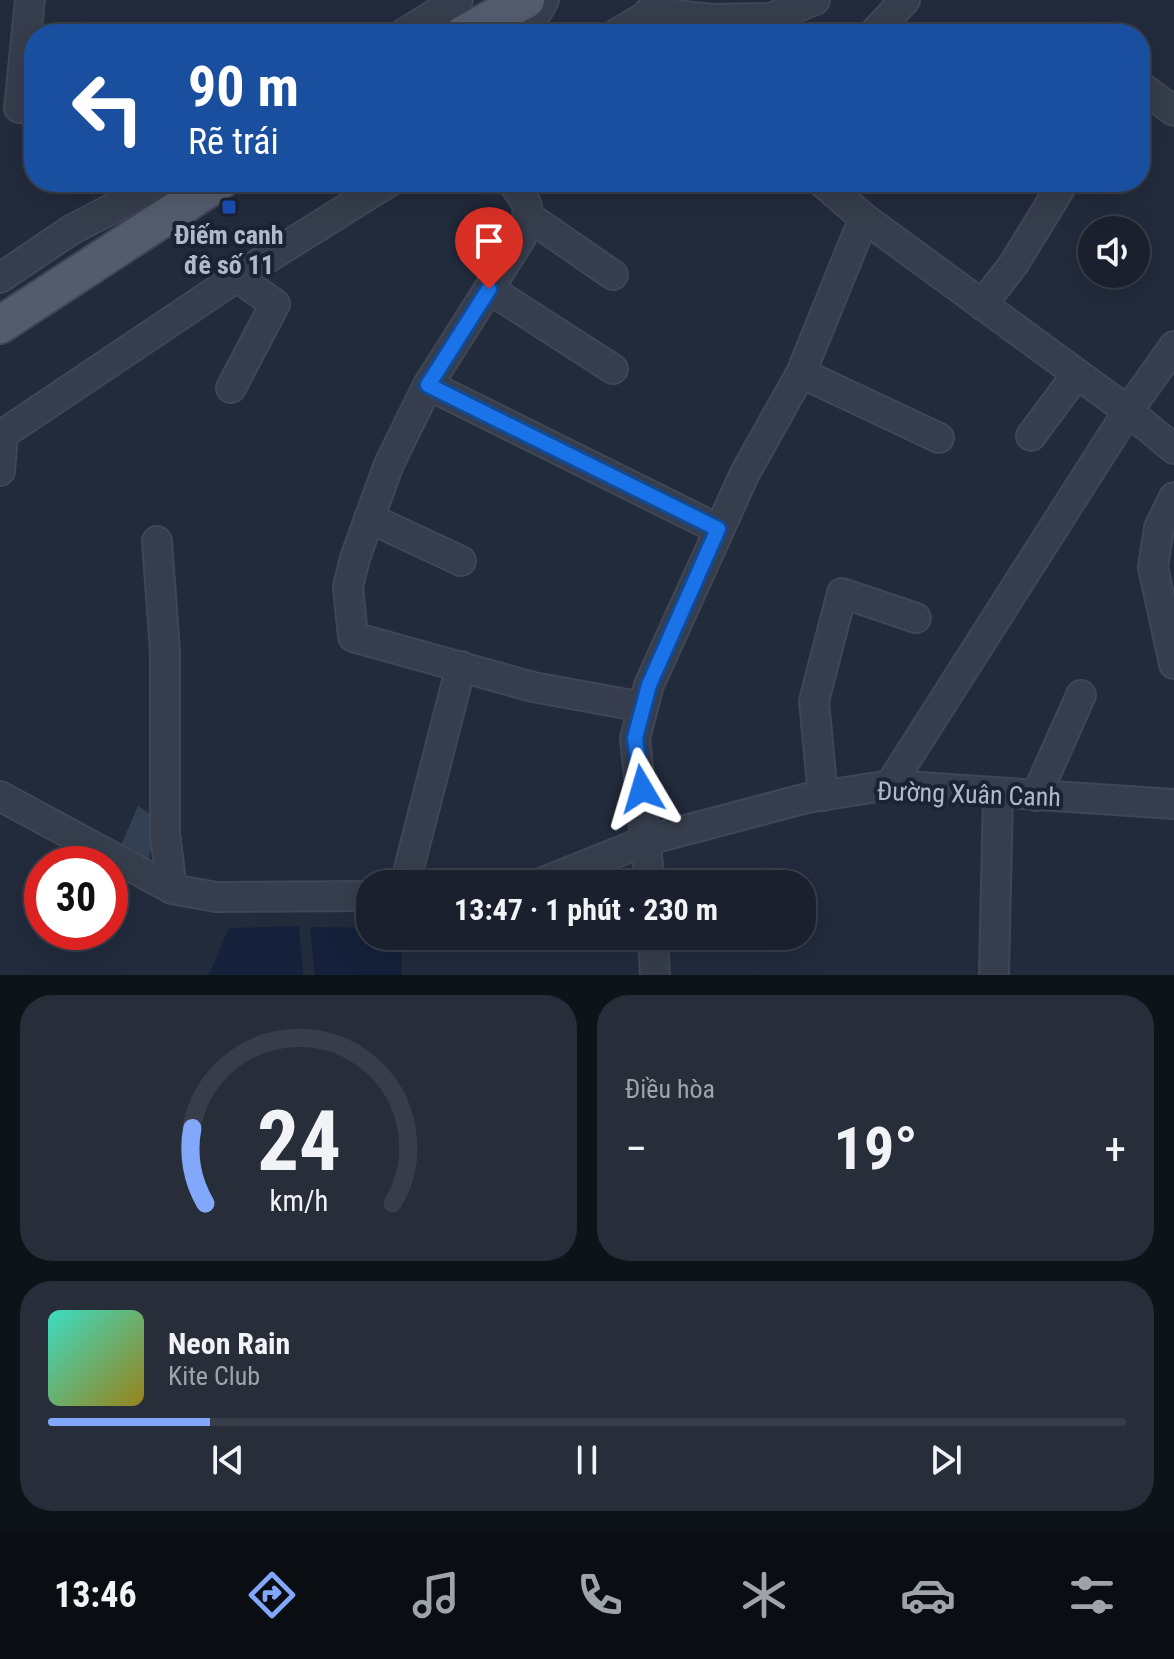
<!DOCTYPE html>
<html lang="vi">
<meta charset="utf-8">
<style>
:root{--surface:#1a202d;--page:#272d39;--text:#f1f3f6;--muted:#9fa3aa;--line:#383e49;--accent:#82a8fc}
body{margin:0;font-family:"Roboto Condensed",sans-serif;background:var(--page);color:var(--text);height:100vh;display:flex;flex-direction:column;font-size:30px;white-space:nowrap}
*{box-sizing:border-box;margin:0}
p{font-size:26px;color:var(--muted)}
.icon{flex:none;width:44px;height:44px;fill:none;stroke:currentColor;stroke-width:2;stroke-linecap:round;stroke-linejoin:round}
.map{position:relative;height:975px;overflow:hidden}
.panel{display:flex;flex-direction:column;gap:20px;padding:20px;background:#0e1219;flex:1}
.panel>*{flex:none}
.banner{position:absolute;left:24px;top:24px;width:1126px;height:168px;border-radius:32px;box-shadow:0 8px 32px #0002,0 0 0 2px var(--line);background:#1a4fa0;color:#fff;overflow:hidden}
.fabs{position:absolute;left:1078px;top:216px;display:grid;gap:16px}
.fabs a{display:grid;place-items:center;width:72px;height:72px;border-radius:50%;background:var(--surface);box-shadow:0 8px 32px #0002,0 0 0 2px var(--line);font-size:40px}
.speed{position:absolute;left:24px;top:846px;display:flex;gap:16px;font-size:40px;font-weight:700;text-align:center}
.speed>*{display:grid;place-content:center;width:104px;height:104px;border-radius:50%;background:var(--surface);box-shadow:0 8px 32px #0002,0 0 0 2px var(--line);line-height:1}
.speed .limit{border:12px solid #d22;background:#fff;color:#111}
.pin{position:absolute;display:grid;place-items:center;width:68px;height:68px;color:#fff;margin:-82px -34px;border-radius:50% 50% 50% 0;rotate:-45deg;box-shadow:0 0 8px #0007}
.pin .icon{rotate:45deg}
.me{position:absolute;width:88px;margin:-44px;rotate:353deg;stroke-linejoin:round;filter:drop-shadow(0 0 6px #0008)}
.turn{display:flex;align-items:center;gap:28px;height:168px;padding:0 32px;font-size:36px}
.turn .icon{width:104px;height:104px;stroke-width:2.5}
.turn b{display:block;font-size:56px;line-height:68px}
.big{font-size:60px;font-weight:700;line-height:1.1}
.panel .widget{flex:1;display:flex;flex-direction:column;justify-content:center;gap:12px;min-width:0;padding:0 28px;border-radius:32px;background:var(--page)}
.panel .dial{align-items:center;gap:0}
.dial svg{height:208px;overflow:visible;fill:none;stroke:var(--line);stroke-width:7;stroke-linecap:round;text-anchor:middle}
.dial text{fill:var(--text);stroke:none}
.song{display:flex;align-items:center;gap:24px}
.cover{width:96px;height:96px;border-radius:12px;background:linear-gradient(135deg,hsl(170 70% 55%),hsl(50 70% 35%))}
.played{height:8px;border-radius:4px;background:linear-gradient(90deg,var(--accent) 15%,var(--line) 15%)}
.keys{display:flex;justify-content:space-around;direction:ltr}
.heat{display:flex;justify-content:space-between;align-items:center;font-size:44px;direction:ltr}
.panel .tiles{flex:1;display:grid;gap:20px;grid-template-columns:1fr 1fr}
.widget:last-child{grid-column:span 2}
.trip{position:absolute;left:356px;top:870px;width:460px;height:80px;border-radius:32px;background:var(--surface);box-shadow:0 8px 32px #0002,0 0 0 2px var(--line);font-weight:700;line-height:80px;text-align:center}
.menu{display:flex;height:128px;justify-content:space-around;align-items:center;background:#0a0d12;color:var(--muted)}
.menu .icon{width:56px;height:56px}
.menu .active{color:var(--accent)}
.menu b{font-size:36px;color:var(--text)}
.map>svg:first-child{display:block}
.water{fill:#15213a}
.building{fill:#333f52}
.lines{fill:none;stroke-linecap:round;stroke-linejoin:round}
.minor-casing{stroke:#3f4655;stroke-width:32}
.major-casing{stroke:#3f4655;stroke-width:40}
.minor{stroke:#363d4c;stroke-width:28}
.major{stroke:#535c6d;stroke-width:36}
.route-casing{stroke:#114b97;stroke-width:20}
.route{stroke:#1a73e8;stroke-width:14}
.transit-dot{fill:#1a4fb4;stroke:#1b2231;stroke-width:3}
.labels{text-anchor:middle;dominant-baseline:central;stroke-width:8;stroke-linejoin:round;paint-order:stroke}
.poi-label{font-size:26px;font-weight:bold;fill:#b1b8c8;stroke:#1b2231}
.street-label{font-size:26px;fill:#b1b8c8;stroke:#1b2231}
</style>
<div class="map">
<svg width="1174" height="975" viewBox="0 0 1174 975">
<rect width="100%" height="100%" fill="#222b3c"/>
<g class="water">
<path d="M299,926L303,975H209L229,928Z"/>
<path d="M310,927L370,928V936H401L402,975H315Z"/>
</g>
<path class="building" d="M138,806L163,822L147,861L119,849Z"/>
<g class="lines">
<defs>
<g id="minor">
<path d="M649,12L712,19L771,18L815,0"/>
<path d="M403,34L458,0"/>
<path d="M525,34L544,0"/>
<path d="M616,34L665,5"/>
<path d="M873,34L905,0"/>
<path d="M1140,86L1174,111"/>
<path d="M19,108L30,0"/>
<path d="M512,182C531,207 531,209 521,238L428,385L389,464L355,558L348,587L353,637L533,687L643,707"/>
<path d="M822,182L864,218L1128,411L1174,449"/>
<path d="M529,217L613,275"/>
<path d="M0,278L71,230L163,182"/>
<path d="M489,289L613,369"/>
<path d="M982,305L1013,265L1064,182"/>
<path d="M801,373L939,438"/>
<path d="M428,385L718,529"/>
<path d="M231,388L275,304L237,277"/>
<path d="M0,436L237,277L389,182"/>
<path d="M1031,436L1077,374"/>
<path d="M0,471L3,434"/>
<path d="M1174,497L1159,528L1153,567L1174,664"/>
<path d="M369,518L461,561"/>
<path d="M157,541L165,652V834L172,889"/>
<path d="M890,785L1128,411L1174,346"/>
<path d="M0,796L172,889L216,897L370,896"/>
<path d="M823,796L814,701L842,593L916,618"/>
<path d="M1036,796L1081,695"/>
<path d="M405,884L461,666"/>
<path d="M538,884L648,840L807,798L890,785L1174,804"/>
<path d="M650,884L635,738L649,685L745,473L801,373L864,218"/>
<path d="M653,936L655,975"/>
<path d="M994,975L998,794"/>
</g>
<g id="major">
<path d="M463,34L526,0"/>
<path d="M0,325L219,182"/>
</g>
</defs>
<use href="#minor" class="minor-casing"/>
<use href="#major" class="major-casing"/>
<use href="#minor" class="minor"/>
<use href="#major" class="major"/>
</g>
<g class="lines">
<defs>
<path id="route" d="M489,289L428,385L718,529L649,685L635,738L642,789"/>
</defs>
<use href="#route" class="route-casing"/>
<use href="#route" class="route"/>
</g>
<rect class="transit-dot" x="221" y="199" width="16" height="16" rx="4"/>
<g class="labels">
<g class="poi-label">
<text x="229" y="235">Điếm canh<tspan x="229" dy="30">đê số 11</tspan></text>
</g>
<g class="street-label">
<text transform="translate(969 794) rotate(2)">Đường Xuân Canh</text>
</g>
</g>
</svg>
<div class="fabs">
<a><svg class="icon" aria-label="sound" viewBox="0 0 24 24"><path d="M4 9h4l5-4v14l-5-4H4zM17 9q2 3 0 6"/></svg></a>
</div>
<div class="speed"><div class="limit">30</div></div>
<div class="pin" style="left:489px;top:289px;background:#d93025"><svg class="icon" aria-label="arrive" viewBox="0 0 24 24"><path d="M6 21V4h12l-3 4 3 4H6"/></svg></div>
<svg class="me" style="left:642px;top:789px" viewBox="-20 -20 40 40"><path d="M0-17L14 15 0 8-14 15z" fill="#1a73e8" stroke="#fff" stroke-width="4"/></svg>
<div class="trip">13:47 · 1 phút · 230 m</div>
<div class="banner">
<div class="turn"><svg class="icon" aria-label="left" viewBox="0 0 24 24"><path d="M17 20v-9H6M10 6l-5 5 5 5"/></svg><div><b>90 m</b>Rẽ trái</div></div>
</div>
</div>
<section class="panel">
<div class="tiles">
<div class="widget dial"><svg viewBox="0 0 100 80">
<path d="M14 69A42 42 0 1 1 86 69"/>
<path d="M14 69A42 42 0 0 1 9 40" stroke="#82a8fc"/>
<text x="50" y="56" font-size="32" font-weight="700">24</text>
<text x="50" y="72" font-size="11">km/h</text>
</svg></div>
<div class="widget"><p>Điều hòa</p>
<div class="heat"><a>−</a><b class="big">19°</b><a>+</a></div>
</div>
<div class="widget">
<div class="song"><i class="cover"></i><div><b>Neon Rain</b><p>Kite Club</p></div></div>
<div class="played"></div>
<div class="keys"><svg class="icon" aria-label="previous" viewBox="0 0 24 24"><path d="M18 5L8 12l10 7zM5 5v14"/></svg><svg class="icon" aria-label="pause" viewBox="0 0 24 24"><path d="M8 5v14M16 5v14"/></svg><svg class="icon" aria-label="next" viewBox="0 0 24 24"><path d="M6 5l10 7-10 7zM19 5v14"/></svg></div>
</div>
</div>
</section>
<nav class="menu">
<b>13:46</b>
<svg class="icon active" aria-label="directions" viewBox="0 0 24 24"><path d="M12 3l9 9-9 9-9-9zM9 14v-3h6M13 9l2 2-2 2"/></svg>
<svg class="icon" aria-label="music" viewBox="0 0 24 24"><path d="M9 18V5l10-2v13"/><circle cx="6" cy="18" r="3"/><circle cx="16" cy="16" r="3"/></svg>
<svg class="icon" aria-label="phone" viewBox="0 0 24 24"><path d="M5 4h4l2 5-3 2q2 4 5 5l2-3 5 2v4C11 20 4 13 5 4z"/></svg>
<svg class="icon" aria-label="climate" viewBox="0 0 24 24"><path d="M12 3v18M4 7l16 10M4 17L20 7"/></svg>
<svg class="icon" aria-label="car" viewBox="0 0 24 24"><path d="M5 17H2v-5l4-1 3-4h7l3 4 3 1v5h-3M9 17h6M6 11h13"/><circle cx="7" cy="17" r="2"/><circle cx="17" cy="17" r="2"/></svg>
<svg class="icon" aria-label="filters" viewBox="0 0 24 24"><path d="M4 7h16M4 17h16"/><circle cx="9" cy="7" r="2"/><circle cx="15" cy="17" r="2"/></svg>
</nav>
